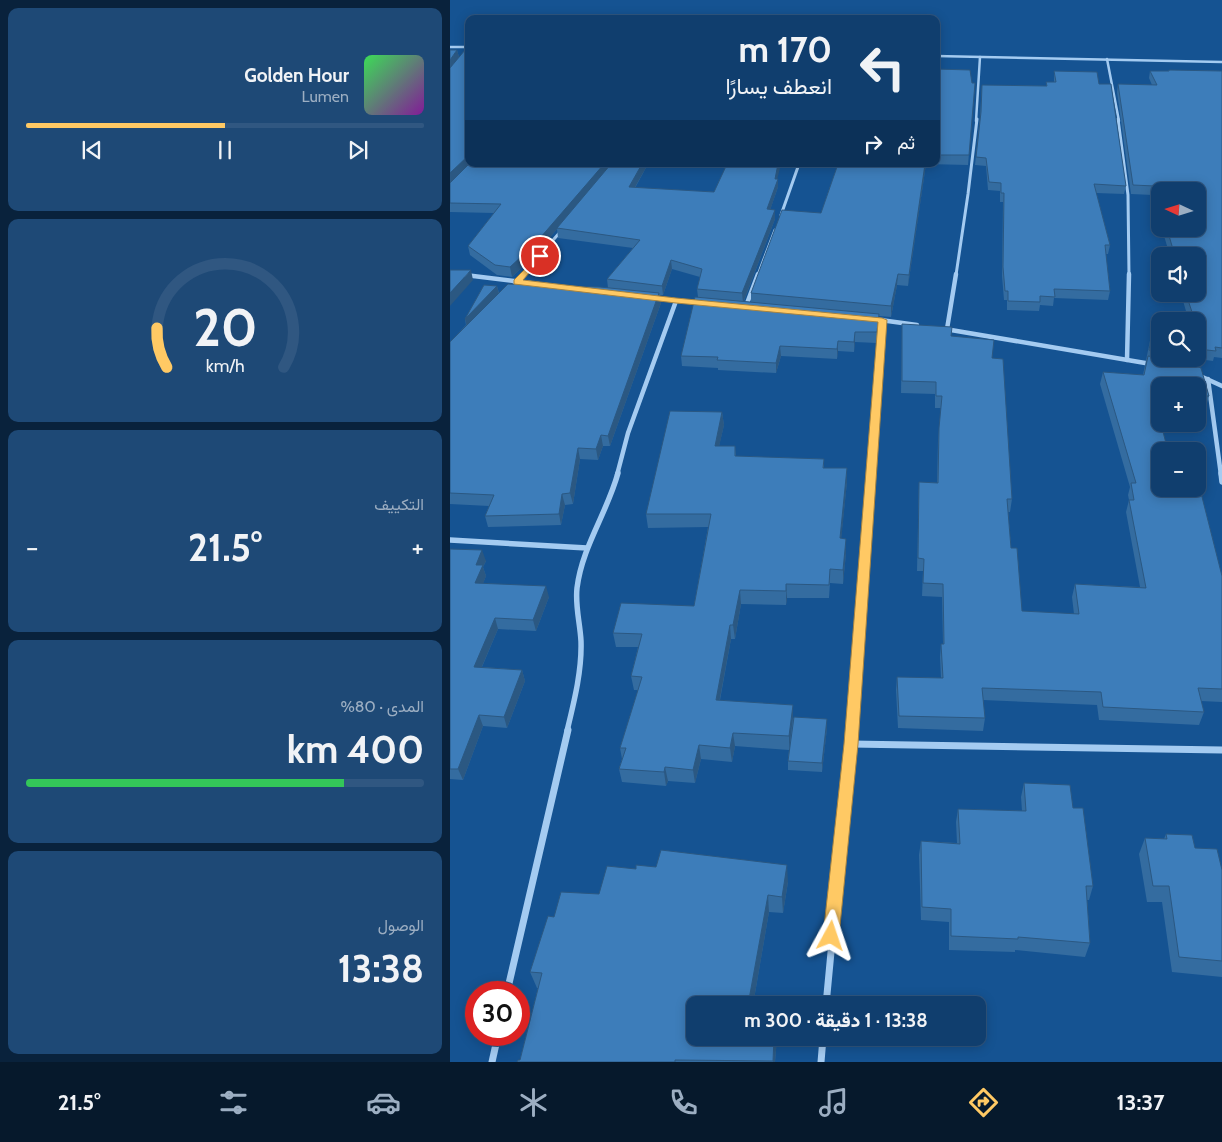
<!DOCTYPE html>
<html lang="ar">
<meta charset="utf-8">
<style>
:root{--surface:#103e6e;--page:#1e4976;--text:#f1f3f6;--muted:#9caec2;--line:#305781;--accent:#ffc964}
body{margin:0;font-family:Cabin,Vazirmatn,sans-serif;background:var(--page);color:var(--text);direction:rtl;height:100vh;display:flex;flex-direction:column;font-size:19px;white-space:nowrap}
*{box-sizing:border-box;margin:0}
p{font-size:16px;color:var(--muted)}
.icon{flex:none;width:28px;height:28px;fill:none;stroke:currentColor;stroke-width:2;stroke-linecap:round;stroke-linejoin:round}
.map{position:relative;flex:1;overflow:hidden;direction:ltr}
.side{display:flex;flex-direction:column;gap:8px;padding:8px;background:#09223c;width:450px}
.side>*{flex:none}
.top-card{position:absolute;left:15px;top:15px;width:475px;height:152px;border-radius:10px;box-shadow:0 2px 12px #0003,0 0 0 1px var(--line);direction:rtl;background:#103e6e;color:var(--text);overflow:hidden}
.needle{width:32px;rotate:274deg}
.tools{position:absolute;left:701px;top:182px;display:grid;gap:10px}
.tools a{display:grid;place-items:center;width:55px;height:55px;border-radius:10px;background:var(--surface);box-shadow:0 2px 12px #0003,0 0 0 1px var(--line);font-size:25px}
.speed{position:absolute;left:15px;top:981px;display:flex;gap:10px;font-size:25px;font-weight:700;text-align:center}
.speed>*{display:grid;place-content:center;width:65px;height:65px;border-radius:50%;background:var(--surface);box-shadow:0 2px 12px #0003,0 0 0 1px var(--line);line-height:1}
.speed .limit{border:8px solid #d22;background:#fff;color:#111}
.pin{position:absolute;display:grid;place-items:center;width:42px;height:42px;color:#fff;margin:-21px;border:2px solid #fff;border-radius:50%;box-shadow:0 1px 5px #0007}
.me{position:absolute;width:55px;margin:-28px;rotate:5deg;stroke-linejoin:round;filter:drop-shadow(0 0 4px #0008)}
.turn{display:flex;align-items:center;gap:18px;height:105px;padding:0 25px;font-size:22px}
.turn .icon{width:65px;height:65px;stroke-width:2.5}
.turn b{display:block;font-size:35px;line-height:42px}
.then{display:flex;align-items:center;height:48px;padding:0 25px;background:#0003;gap:10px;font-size:19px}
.big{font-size:38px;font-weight:800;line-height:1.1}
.side .widget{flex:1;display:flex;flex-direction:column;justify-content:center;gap:8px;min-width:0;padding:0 18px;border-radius:10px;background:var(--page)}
.side .dial{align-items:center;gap:0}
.dial svg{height:130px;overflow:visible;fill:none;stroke:var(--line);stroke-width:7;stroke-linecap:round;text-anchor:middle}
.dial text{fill:var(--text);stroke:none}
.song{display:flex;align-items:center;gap:15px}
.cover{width:60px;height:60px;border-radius:8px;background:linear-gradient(135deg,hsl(130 70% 55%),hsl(290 70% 35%))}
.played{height:5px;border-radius:2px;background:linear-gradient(90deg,var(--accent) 50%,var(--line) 50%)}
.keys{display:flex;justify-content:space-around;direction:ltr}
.heat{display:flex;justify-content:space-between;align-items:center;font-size:28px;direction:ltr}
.charge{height:8px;border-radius:4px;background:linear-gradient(90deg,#34c759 80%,var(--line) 0)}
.trip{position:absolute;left:236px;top:996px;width:300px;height:50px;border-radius:10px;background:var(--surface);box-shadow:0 2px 12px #0003,0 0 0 1px var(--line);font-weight:800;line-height:50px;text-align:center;direction:rtl}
.dock{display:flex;height:80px;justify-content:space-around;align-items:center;background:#06192c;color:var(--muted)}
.dock .icon{width:35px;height:35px}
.dock .selected{color:var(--accent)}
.dock b{font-size:22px;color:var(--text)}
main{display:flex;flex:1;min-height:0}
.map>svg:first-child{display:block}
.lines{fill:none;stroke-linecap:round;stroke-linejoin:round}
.street-far4{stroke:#a4cbf1;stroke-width:2.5}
.street-far3{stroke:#a4cbf1;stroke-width:3}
.street-far2{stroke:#a4cbf1;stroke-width:4.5}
.street-far1{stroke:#a4cbf1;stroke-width:5.5}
.street{stroke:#a4cbf1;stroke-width:7}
.wall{fill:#346ca0;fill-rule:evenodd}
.shaded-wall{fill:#2b5882}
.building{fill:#3d7dba;stroke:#2b5882}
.route{fill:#ffc964;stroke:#a68341}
</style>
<main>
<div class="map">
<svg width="772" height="1062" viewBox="0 0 772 1062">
<rect width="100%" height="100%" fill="#155392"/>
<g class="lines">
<g class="street-far4">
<path d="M0,47H19"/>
<path d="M486,56L772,62"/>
<path d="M657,59L669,121"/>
<path d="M526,121L530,57"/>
</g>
<g class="street-far3">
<path d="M668,119L678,195L679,275"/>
<path d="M331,215L349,164"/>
<path d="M15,275H17"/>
<path d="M72,275L112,230"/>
<path d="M308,275L325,230"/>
<path d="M506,275L518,194L527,119"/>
</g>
<g class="street-far2">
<path d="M15,275L104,286"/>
<path d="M65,283L73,274"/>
<path d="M204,298L250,303"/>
<path d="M296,306L308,274"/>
<path d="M423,319L467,325"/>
<path d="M495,329L701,364"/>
<path d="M497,329L506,274"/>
<path d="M677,360L679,274"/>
<path d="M748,375L772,386"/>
<path d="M758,379L771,475"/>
<path d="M167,475L178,433L226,301"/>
<path d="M421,475L433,320"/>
</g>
<g class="street-far1">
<path d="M771,473L772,482"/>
<path d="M0,540L137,548"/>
<path d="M117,731C124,702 132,671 131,641C130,623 125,606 127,588C132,547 157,513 168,473"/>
<path d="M402,731L421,473"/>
</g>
<g class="street">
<path d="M401,744L772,750"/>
<path d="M57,992L118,730"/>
<path d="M376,1005L402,730"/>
<path d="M42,1062L48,1035"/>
<path d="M371,1062L373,1038"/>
</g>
</g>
<g class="wall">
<path d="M0,50H7L9,57L19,164H198L185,188L264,192L327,179L328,187L320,210L325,219L294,301L301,302V293L371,213L388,164H486V69L522,83H525L518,165L476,164L458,286L447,285L441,317L429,316L427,343L405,342L404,352L388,351L387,359L331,356L326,373L268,370V368L232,366L231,356L248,297L247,289L250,277L222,269L213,295H210L211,303L160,446H153L148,460L130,459L123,504L115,505L111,525L38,527L35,516L39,506L0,504V342L16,325L15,319L47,286L49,293L158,288L157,279L183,248L108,238L107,229L86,254L62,277L47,275L20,255L18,246L44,213L0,212Z"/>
<path d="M719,70L772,71V358L764,357L763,361L748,359L747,366L759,396L753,417H748V386H710V451L772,576V702L751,701L754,712L749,725L649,720L647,705L533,700L535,718L533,731L448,728L446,690L447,677L491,678L490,657L491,644H493L492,597L472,596L473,571H467L469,482L487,483L488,440L491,408H485V394L451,393L452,324L501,336L542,358L562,499L560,512H558L561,548L572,611L624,614L622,597L625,584L690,587L676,512L679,500L678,495L680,487L650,384L653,372L693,375L705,316L738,318L731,294H748V256H720L712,229H748L710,191V220L703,195L681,194L667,92L668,84L702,85L699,78L700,71H718ZM710,321H748V359H710Z"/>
<path d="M604,71L649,84L676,186L674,194L646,193L660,245L658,254H655L660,291L658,300L604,298L603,306L590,305L589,311L557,310V300H554L552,276L553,202H550V191L538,190L536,166L525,165L530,117L532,85L596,86V82H604Z"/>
<path d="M272,412L274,425L269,446H285L286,456L374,459V468L397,482L391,538L396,553L393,584L380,583L379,598H337L336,605L291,604L285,639H281L270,700L343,718L377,728L372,772L338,770V761L339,750L285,746L282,762L251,759L245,783L218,781L216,786L172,782L169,769L172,759L170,748L188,690H184L181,676L188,647H166L163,633L244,606L258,527L198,528L196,514Z"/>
<path d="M0,549L36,561L33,567L36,576L33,583L99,597L86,631L48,629L32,667L72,670L75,681L57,728L33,726L13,780L0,779Z"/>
<path d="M574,783L623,808L643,886L639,900H637L640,943L635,957L565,950V952L499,950V922L471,920L469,855L471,841L507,843L506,822L508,809L572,811L571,797Z"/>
<path d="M716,834L745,848L772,870V977L722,972L712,902H697L689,854L695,838L714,839Z"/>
<path d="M338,882L333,913L319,912L303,1005H245V1038H327L325,1062H67L70,1060L88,988H87L80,972L104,917L149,894Z"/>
</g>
<g class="shaded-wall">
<path d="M7,50L9,57L0,70V60Z"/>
<path d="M19,155V164H20L0,184V173Z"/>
<path d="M154,164H162L86,254L62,277L60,267Z"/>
<path d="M192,164H198L180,196L179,187Z"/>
<path d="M328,164H331L327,180L328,179V187L317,219V209Z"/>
<path d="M475,164H476L458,286L459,275Z"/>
<path d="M325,210V219L293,303L292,293Z"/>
<path d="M221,260L222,269L213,295L212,286Z"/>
<path d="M21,270L23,280L0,306V293Z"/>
<path d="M448,274L447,285L441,317V306Z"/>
<path d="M47,286L49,294L17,327L15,319Z"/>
<path d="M209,293L211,303L160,446L158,436Z"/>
<path d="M405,332V342L404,352V342Z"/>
<path d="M388,341V351L387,359V349Z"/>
<path d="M330,346L331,356L326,373V363Z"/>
<path d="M272,412L274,425L266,460L265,446Z"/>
<path d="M151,435L153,446L148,460L146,449Z"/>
<path d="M128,448L130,459L123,504L120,493Z"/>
<path d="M397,468V482L390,552V538Z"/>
<path d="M112,494L115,505L111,525L109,514Z"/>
<path d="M396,539V553L393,584V570Z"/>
<path d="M32,550L36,561L33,567L36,576L29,594L25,583L26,565Z"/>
<path d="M336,584L337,598L336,605Z"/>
<path d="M96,586L99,597L86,631L83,620Z"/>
<path d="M290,590L291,604L285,639L283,625Z"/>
<path d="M45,618L48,629L27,678L24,667Z"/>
<path d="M280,625L281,639L267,714L266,700Z"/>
<path d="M72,670L75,681L57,728L54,717Z"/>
<path d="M343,705V718L339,750V736Z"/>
<path d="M29,715L33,726L13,780L8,769Z"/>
<path d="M377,719V728L372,772V763Z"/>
<path d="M283,733L285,746L282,762L280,748Z"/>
<path d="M249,745L251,759L245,783L243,770Z"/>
<path d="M215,767L218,781L216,786L214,772Z"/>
<path d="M337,865L338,882L333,913L332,897Z"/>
<path d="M318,895L319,912L303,1005H298Z"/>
<path d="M324,1038H327L325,1062H323Z"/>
</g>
<g class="building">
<path d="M0,50H7L0,60Z"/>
<path d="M15,50H19V155L0,173V68Z"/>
<path d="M486,69L520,70L522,83H525L519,155H486Z"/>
<path d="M719,70L772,71V348L765,347L766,351L748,349V321H710V352L699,350L705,316L744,318L736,294H748V256H725L717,229H748V191H710V204L705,186L683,185L668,84L707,85L700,71H719Z"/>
<path d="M604,71L647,72L649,84H661L676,186L644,184L660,245H655L660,291L604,289L605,297L590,296V302L558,301V291H555L553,267L554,193H551V183L539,182L536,158L526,157L531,112L532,85L597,86L596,82H606Z"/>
<path d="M19,164H154L84,245L60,267L45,265L18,246L51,204L0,203V183Z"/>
<path d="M161,164H192L179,187L264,192L277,164H328L325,179H328L317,209L325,210L292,293L247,289L252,269L221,260L212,286L157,279L190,240L107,228Z"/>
<path d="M388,164H475L459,275L448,274L441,306L301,293L332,210L371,213Z"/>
<path d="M0,270H21L0,293Z"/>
<path d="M58,284L150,287L209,293L158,436L151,435L146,449L128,448L120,493L112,494L109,514L35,516L44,495L0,493V342Z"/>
<path d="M34,285L47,286L15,319Z"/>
<path d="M245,297L429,314L427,332H405L404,342L388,341L387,349L330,346L326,363L267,360L268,357L231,356Z"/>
<path d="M452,324L502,327L501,336L544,340L542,358L553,359L562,499H557L561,548H567L572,611L629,614L625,584L696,588L679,500H684L681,483H686L653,372L694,375L698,356L710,358V359H714L739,363L751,368L759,396H754L756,405H748V386H710V409L708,408L710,418V424H711L718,451H710V489H748V481L772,576V689L748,688L754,712L653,707L651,692L532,688L535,718L449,716L447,677L493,678L491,644H494L493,584L473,583L474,559L468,558L469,482L488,483L489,428L492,396H486V382L452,381Z"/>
<path d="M220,411L272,412L265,446H285V456L374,459L373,468H397L390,538L396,539L393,570L380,569L379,585L336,584V591L290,590L283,625H280L266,700L343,705L339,736L283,733L280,748L249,745L243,770L215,767L214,772L169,769L176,748H170L192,677L181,676L192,634L163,633L171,603L244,606L261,514H196Z"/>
<path d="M0,549L32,550L26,565H33L25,583L96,586L83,620L45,618L24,667L72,670L54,717L29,715L8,769H0Z"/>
<path d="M344,717L377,719L372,763L338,761Z"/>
<path d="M574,783L620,785L623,808H633L643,886H636L640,943L568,937V939L501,936V909L472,907L471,841L510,844L508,809L576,811Z"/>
<path d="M716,834L742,835L745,848L767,849L772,870V961L729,957L719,886H703L695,838L717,839Z"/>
<path d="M211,850L337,865L332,897L318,895L298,1005H245V1038H324L323,1061L225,1060V1062H67L68,1060H70L92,973L80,972L98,916L104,917L111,892L149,894L157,866L186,869V865L206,867Z"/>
</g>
<path class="route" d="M90,254L94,256L73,280L226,298L432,318L437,320L408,744L389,936L387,941L381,943L375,941L373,936L394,744L428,322L226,303L64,284V280Z"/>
</svg>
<div class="tools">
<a><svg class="needle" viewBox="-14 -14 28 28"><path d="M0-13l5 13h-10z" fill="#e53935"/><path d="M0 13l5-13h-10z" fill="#9caec2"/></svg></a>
<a><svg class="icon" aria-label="sound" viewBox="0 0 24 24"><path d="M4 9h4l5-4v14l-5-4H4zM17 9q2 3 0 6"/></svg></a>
<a><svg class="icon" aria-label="search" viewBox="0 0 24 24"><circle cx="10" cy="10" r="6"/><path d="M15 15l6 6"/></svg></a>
<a>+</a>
<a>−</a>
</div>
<div class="speed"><div class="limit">30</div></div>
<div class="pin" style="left:90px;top:256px;background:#d93025"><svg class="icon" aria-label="arrive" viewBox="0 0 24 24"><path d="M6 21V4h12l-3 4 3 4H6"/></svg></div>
<svg class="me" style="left:381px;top:936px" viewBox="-20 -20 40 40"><path d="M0-17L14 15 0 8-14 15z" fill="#ffc964" stroke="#fff" stroke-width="4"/></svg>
<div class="trip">13:38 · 1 دقيقة · 300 m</div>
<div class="top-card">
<div class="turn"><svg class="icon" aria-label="left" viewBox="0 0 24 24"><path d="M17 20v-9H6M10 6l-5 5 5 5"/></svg><div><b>170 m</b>انعطف يسارًا</div></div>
<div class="then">ثم<svg class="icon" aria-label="right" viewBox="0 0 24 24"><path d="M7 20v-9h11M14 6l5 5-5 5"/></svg></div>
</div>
</div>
<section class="side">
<div class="widget">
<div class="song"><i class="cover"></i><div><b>Golden Hour</b><p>Lumen</p></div></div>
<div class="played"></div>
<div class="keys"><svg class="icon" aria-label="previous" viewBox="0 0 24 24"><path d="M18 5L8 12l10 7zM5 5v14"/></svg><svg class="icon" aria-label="pause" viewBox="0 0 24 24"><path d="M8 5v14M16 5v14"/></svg><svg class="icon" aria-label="next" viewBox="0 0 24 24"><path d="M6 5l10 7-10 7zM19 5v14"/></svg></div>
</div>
<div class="widget dial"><svg viewBox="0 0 100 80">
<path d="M14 69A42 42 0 1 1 86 69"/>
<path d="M14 69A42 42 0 0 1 8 45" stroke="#ffc964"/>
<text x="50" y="56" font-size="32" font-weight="700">20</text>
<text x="50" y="72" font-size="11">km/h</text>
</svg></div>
<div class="widget"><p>التكييف</p>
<div class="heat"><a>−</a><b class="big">21.5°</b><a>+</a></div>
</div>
<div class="widget"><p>المدى · 80%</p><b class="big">400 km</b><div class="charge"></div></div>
<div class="widget"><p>الوصول</p><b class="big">13:38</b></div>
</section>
</main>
<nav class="dock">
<b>13:37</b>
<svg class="icon selected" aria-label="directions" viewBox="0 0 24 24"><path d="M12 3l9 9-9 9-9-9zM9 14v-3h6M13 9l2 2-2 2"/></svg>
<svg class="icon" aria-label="music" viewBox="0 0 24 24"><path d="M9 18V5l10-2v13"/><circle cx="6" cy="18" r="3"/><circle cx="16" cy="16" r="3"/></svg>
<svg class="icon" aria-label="phone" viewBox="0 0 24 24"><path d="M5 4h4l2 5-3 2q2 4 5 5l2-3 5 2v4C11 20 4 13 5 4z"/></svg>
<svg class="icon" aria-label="climate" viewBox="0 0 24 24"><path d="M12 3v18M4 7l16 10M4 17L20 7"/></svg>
<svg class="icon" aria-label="car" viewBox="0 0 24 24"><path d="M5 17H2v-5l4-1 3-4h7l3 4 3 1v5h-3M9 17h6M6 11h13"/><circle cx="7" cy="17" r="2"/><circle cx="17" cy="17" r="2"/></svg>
<svg class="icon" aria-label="filters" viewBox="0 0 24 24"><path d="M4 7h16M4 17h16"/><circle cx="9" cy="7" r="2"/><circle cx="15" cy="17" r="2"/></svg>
<b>21.5°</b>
</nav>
